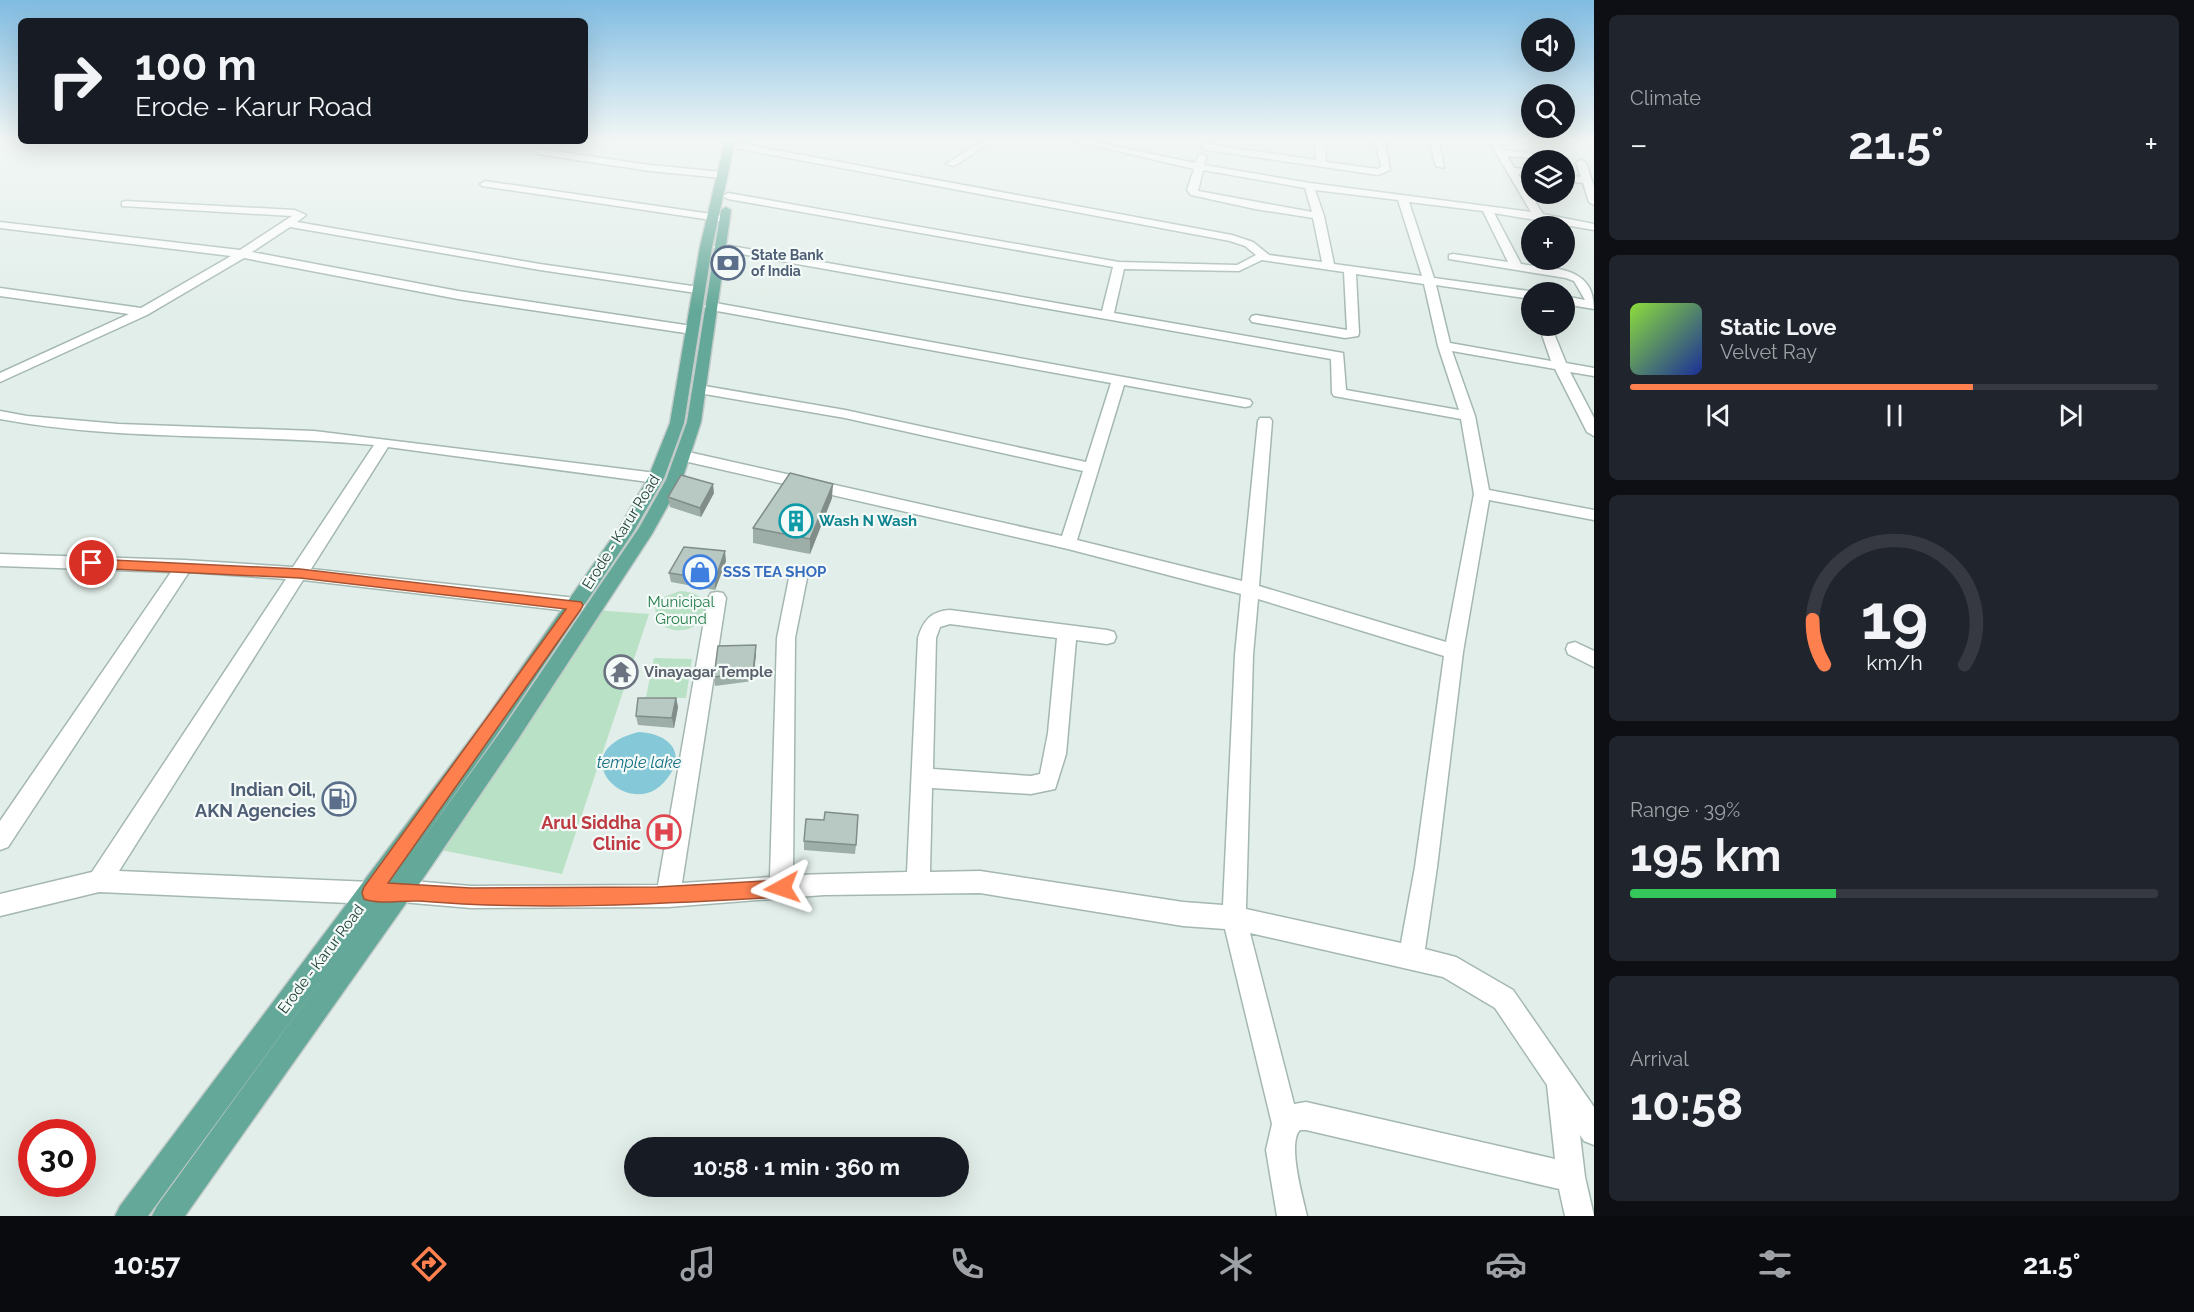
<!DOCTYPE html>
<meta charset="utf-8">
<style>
:root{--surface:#171b24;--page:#20242c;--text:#f1f3f6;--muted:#9ea1a6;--line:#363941;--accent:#ff804f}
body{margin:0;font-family:Raleway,sans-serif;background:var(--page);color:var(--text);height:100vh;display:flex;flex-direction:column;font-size:22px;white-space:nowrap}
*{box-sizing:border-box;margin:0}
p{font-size:20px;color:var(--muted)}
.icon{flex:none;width:33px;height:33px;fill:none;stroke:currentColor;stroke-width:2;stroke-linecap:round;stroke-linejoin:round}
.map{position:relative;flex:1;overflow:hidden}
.sheet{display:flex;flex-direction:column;gap:15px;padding:15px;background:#0d0f14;width:600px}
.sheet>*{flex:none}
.banner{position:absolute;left:18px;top:18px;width:570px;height:126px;border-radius:9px;box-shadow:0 6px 24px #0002;background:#171b24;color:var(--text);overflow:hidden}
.fabs{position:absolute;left:1521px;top:18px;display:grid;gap:12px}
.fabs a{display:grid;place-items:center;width:54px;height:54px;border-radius:50%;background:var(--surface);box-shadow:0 6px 24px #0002;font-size:30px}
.speed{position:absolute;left:18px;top:1119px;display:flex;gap:12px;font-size:30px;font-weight:700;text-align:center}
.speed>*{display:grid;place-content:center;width:78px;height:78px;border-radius:50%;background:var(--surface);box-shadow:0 6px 24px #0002;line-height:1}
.speed .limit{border:9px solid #d22;background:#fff;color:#111}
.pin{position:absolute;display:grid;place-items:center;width:51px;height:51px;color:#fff;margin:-26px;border:3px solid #fff;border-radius:50%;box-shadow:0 2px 6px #0007}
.me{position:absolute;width:66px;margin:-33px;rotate:265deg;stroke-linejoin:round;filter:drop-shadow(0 0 4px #0008)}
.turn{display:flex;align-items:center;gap:21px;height:126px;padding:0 18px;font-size:27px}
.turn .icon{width:78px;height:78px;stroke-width:2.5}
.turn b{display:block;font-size:42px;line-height:51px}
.big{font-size:45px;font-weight:700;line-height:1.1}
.sheet .card{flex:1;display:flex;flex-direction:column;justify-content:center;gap:9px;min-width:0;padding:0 21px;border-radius:9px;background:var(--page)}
.sheet .dial{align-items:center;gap:0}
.dial svg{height:156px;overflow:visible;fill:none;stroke:var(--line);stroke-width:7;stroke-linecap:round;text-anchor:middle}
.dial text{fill:var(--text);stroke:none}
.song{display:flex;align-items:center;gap:18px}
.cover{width:72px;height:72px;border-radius:9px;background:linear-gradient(135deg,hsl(90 70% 55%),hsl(230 70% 35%))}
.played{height:6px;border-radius:3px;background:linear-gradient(90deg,var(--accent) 65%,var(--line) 65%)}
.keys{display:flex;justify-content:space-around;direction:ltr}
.heat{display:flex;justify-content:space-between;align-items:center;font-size:33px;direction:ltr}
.charge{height:9px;border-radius:4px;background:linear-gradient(90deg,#34c759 39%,var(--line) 0)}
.trip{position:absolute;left:624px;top:1137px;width:345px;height:60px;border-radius:30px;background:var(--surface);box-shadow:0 6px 24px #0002;font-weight:700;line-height:60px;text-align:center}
.tab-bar{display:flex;height:96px;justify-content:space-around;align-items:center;background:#090b0e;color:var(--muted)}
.tab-bar .icon{width:42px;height:42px}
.tab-bar .current{color:var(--accent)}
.tab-bar b{font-size:27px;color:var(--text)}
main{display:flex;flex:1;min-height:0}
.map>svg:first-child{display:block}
.green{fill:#b9e1c5}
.water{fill:#85c9d8}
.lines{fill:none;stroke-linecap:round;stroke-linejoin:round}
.minor-casing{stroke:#a4b7b1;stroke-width:3}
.primary-casing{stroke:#c1cac8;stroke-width:3}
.minor{fill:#fff;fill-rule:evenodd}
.primary{fill:#63a898;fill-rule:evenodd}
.wall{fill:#9dada7}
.shaded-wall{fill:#808d88}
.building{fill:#b7c9c2;stroke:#808d88;stroke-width:1.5}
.route{fill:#ff804f;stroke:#a65333;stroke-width:1.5}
.labels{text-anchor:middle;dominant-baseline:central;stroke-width:4.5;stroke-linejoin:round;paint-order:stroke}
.far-service-label{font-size:14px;font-weight:bold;fill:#4e5e75;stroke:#f3faf7;text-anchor:start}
.culture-label{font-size:15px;font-weight:bold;fill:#0d838f;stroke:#f3faf7;text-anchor:start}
.street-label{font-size:15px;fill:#204139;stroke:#f3faf7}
.shop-label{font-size:15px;font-weight:bold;fill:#366cbe;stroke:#f3faf7;text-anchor:start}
.park-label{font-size:15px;fill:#267c4a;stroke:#f3faf7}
.worship-label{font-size:15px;font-weight:bold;fill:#5b616d;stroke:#f3faf7;text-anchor:start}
.water-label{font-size:16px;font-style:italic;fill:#146d83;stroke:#f3faf7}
.near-service-label{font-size:18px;font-weight:bold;fill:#4e5e75;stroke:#f3faf7;text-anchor:end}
.near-health-label{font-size:18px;font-weight:bold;fill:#be3a42;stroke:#f3faf7;text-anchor:end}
</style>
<main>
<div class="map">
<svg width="1594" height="1216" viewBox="0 0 1594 1216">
<rect width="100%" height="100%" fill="#e2eee9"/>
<g class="green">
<path d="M680,591C695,592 710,598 706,616C694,632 672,636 657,621L655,608L664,597Z"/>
<path d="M582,609L649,614L562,874L431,848Z"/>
<path d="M654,658L692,659L686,698L646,697Z"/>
</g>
<path class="water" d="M639,732C662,733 686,747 671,773C636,832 555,752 639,732Z"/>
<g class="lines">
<defs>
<g id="minor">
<path d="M0,141H12L0,147Z"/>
<path d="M983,141H993L954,166L946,164Z"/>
<path d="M1074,141H1091L1195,163L1199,155L1202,154L1207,157L1204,165L1310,183L1531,212L1489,141H1498L1503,150L1564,157L1569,160L1564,163V160L1507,156L1514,168L1532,170V176L1518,174L1543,214L1594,224V230L1494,213L1521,264C1553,269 1594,265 1594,309L1564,304V296L1585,300L1574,281L1566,278L1449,259V255L1453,254L1508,262L1483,211L1409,202L1434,278L1536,292H1532V299L1436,285L1450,343L1551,361L1539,326H1551L1566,363L1594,368V376L1570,372L1594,418V436L1587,432L1555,369L1452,351L1475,416L1489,490L1594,510V520L1489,500L1463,652L1437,867L1425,949L1456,957L1513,990L1594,1107V1145L1584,1141L1580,1135L1585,1177L1594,1216H1565L1559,1189L1306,1130H1300C1287,1143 1303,1198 1307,1216H1277L1266,1150L1272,1124L1225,929L1183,926L980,893L824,895L668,907L471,908L401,902L371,904L99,892L0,916V894L92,872L286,579L189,572L8,847L0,850V821L171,572L0,566V554L184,560L293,567L374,445C250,433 123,442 0,419V411L27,416L119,424L314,431L656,473L664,478L656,483L388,447L311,569L576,598L582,600L585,605L582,610L576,612L303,580L119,871L371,882L401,880L471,886L658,885L708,598L711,593L717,592L723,593L726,598L682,883L770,877L777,638L790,573L793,569H805L808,573L795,638L793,875L907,872L918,638C923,621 931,611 950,610L1107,630L1114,632L1116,637L1114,642L1107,644L1076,640L1066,754L1055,789L1031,794L932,788L930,872L980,871L1183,902L1223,905L1235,655L1241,594L1068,549L684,461L676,456L684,451L1062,536L1083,471L845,418L699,393L692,389L699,385L845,410L1086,462L1111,383L706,309L704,306L710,302L1245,399L1250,400L1252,403L1250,406L1245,407L1124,385L1077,540L1242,581L1258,421L1260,418H1270L1272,421L1259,586L1446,642L1474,494L1461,419L1334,396L1332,393L1331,359L719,250L713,247L719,244L1102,311L1113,267L728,199L723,196L728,193L1119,262L1237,265L1256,255L1245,246L1230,241L735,148V144L738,143L1232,235L1253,242L1269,255L1322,262L1313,218L1255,209L1191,195L1187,190L1194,169ZM1203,170L1305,188L1312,212L1198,191ZM1315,190L1398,200L1422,276L1334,264L1324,216ZM1262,260L1344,272L1347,330L1256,315L1252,316L1250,319L1252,322L1345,338L1358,336L1359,333L1356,274L1424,284L1438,346L1459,410L1346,390L1343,353L1114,313L1124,269L1239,271ZM1258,599L1444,656L1415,867L1401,943L1246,909L1253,655ZM950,624L1057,638L1048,733L1040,774L1031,776L933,769L936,638L940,627ZM1250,933L1443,977L1495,1008L1547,1085L1555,1159L1306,1102L1294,1104Z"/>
<path d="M1315,141H1325L1326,162L1378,169L1381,167L1375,141H1385L1390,170L1378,175L1206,150L1201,147L1206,144L1316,160Z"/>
<path d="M1429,141H1439L1444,168L1436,166Z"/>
<path d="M540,149L650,165L722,172L727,175L722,178L650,171L537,154V150Z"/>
<path d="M1581,160L1586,163L1594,187V205L1589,202L1583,183L1564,181V175L1581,177L1576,163Z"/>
<path d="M485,181L725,216L730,219L725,222L482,186L480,184Z"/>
<path d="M126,201L295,210L306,215L297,222L540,264L699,287L705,291L703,294L540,270L290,227L252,252L458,291L692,326L698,330L692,334L458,299L244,258L147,315L0,382V373L129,314L0,296V288L141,308L231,256L0,228V222L240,250L292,216L122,206V202Z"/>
<path d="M1575,642L1594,651V667L1568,654L1566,649L1568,644Z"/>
</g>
<g id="primary">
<path d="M725,141H735L712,247L684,423L664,478L634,531L498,733L387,890L148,1216H115L120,1206L484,721L621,525L648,478L670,423L700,247Z"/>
<path d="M726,207L731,210L701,422L682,480L652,534L518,739L409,899L185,1216H152L157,1206L504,727L639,528L666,480L687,422L721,210Z"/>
</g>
</defs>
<use href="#minor" class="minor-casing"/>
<use href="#primary" class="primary-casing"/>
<use href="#minor" class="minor"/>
<use href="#primary" class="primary"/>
</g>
<g class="wall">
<path d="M714,493L701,517L670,507L668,497Z"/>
<path d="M832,498L810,554L753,543V528Z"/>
<path d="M726,561L715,590L671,582L669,573Z"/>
<path d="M756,645V654L753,681L715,686L714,677Z"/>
<path d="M676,698L678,707L674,728L638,725L636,716Z"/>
<path d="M804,841L856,845L855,854L804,850Z"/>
</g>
<g class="shaded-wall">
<path d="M713,484L714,493L701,517L700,508Z"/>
<path d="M833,484L832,498L810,554V539Z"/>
<path d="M725,551L726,561L715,590V580Z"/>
<path d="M756,645V654L753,681V672Z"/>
<path d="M676,698L678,707L674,728L672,718Z"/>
</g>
<g class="building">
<path d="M790,473L833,484L810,539L753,528Z"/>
<path d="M681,475L713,484L700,508L668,497Z"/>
<path d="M684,547L725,551L715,580L669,573Z"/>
<path d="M756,645L753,672L714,677L718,646Z"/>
<path d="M638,698H676L672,718L636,716Z"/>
<path d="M825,812L858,815L856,845L804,841L806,819L824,820Z"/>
</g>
<linearGradient id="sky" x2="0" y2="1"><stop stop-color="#80bce2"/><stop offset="0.45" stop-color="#f2f7f5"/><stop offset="1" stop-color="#f2f7f5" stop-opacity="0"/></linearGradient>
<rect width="1594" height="311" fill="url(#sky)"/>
<path class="route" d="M92,559L300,569L581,602L583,605L581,609L388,883L471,888L657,887L782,880L788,882L790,888L788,894L782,897C661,904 539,911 419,901C402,900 380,905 364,899L362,893L364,887L566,609L300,578L92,568L86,563Z"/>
<defs>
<symbol id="bank-ring" viewBox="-11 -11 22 22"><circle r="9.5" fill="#f3faf7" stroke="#5c6f8a" stroke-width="1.5"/><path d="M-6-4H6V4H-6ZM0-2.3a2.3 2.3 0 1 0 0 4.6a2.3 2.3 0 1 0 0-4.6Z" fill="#5c6f8a"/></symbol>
<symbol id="building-ring" viewBox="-11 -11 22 22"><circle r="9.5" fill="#f3faf7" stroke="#0f9aa8" stroke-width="1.5"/><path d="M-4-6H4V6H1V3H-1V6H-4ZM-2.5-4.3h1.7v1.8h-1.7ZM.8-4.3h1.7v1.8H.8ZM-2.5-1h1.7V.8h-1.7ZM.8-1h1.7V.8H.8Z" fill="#0f9aa8"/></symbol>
<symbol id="shop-ring" viewBox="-11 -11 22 22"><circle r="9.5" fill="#f3faf7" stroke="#3f7fe0" stroke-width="1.5"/><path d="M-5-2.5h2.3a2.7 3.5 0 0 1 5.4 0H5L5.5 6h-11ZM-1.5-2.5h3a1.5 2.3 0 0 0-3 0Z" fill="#3f7fe0"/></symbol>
<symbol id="temple-ring" viewBox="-11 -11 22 22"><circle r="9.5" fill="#f3faf7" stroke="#6b7280" stroke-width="1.5"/><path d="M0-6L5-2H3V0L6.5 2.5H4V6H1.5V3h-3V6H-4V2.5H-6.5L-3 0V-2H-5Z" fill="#6b7280"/></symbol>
<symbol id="fuel-ring" viewBox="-11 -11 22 22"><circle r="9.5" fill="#f3faf7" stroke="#5c6f8a" stroke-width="1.5"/><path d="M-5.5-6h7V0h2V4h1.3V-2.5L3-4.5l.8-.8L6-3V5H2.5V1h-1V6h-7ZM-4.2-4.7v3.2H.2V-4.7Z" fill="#5c6f8a"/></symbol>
<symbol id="hospital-ring" viewBox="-11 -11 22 22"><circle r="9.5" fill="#f3faf7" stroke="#e0444e" stroke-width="1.5"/><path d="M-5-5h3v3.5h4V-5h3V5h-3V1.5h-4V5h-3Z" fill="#e0444e"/></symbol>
</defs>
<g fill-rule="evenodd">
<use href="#bank-ring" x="709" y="244" width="38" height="38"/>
<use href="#building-ring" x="777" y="502" width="38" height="38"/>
<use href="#shop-ring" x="681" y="553" width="38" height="38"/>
<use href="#temple-ring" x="602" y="653" width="38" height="38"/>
<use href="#fuel-ring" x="320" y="780" width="38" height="38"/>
<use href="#hospital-ring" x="645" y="813" width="38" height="38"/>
</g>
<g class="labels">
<g class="far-service-label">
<text x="751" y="255">State Bank<tspan x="751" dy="16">of India</tspan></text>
</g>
<g class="culture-label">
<text x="819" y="521">Wash N Wash</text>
</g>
<g class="street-label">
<text transform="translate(621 532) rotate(-58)">Erode - Karur Road</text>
<text transform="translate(321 959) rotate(-53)">Erode - Karur Road</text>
</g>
<g class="shop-label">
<text x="723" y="572">SSS TEA SHOP</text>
</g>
<g class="park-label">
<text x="681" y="602">Municipal<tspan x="681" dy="17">Ground</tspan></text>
</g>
<g class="worship-label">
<text x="644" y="672">Vinayagar Temple</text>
</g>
<g class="water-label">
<text x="639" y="762">temple lake</text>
</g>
<g class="near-service-label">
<text x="316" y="789">Indian Oil,<tspan x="316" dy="21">AKN Agencies</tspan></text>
</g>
<g class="near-health-label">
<text x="641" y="822">Arul Siddha<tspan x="641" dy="21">Clinic</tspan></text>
</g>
</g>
</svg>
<div class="fabs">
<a><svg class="icon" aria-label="sound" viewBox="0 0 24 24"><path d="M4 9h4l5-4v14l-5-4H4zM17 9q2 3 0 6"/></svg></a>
<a><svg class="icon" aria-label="search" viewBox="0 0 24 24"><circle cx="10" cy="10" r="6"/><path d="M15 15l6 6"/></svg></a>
<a><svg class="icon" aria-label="layers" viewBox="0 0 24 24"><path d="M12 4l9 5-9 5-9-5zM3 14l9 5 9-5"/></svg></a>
<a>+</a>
<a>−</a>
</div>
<div class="speed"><div class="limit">30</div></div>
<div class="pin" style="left:92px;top:563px;background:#d93025"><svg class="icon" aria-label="arrive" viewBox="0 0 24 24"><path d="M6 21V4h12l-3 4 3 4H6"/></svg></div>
<svg class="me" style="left:782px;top:888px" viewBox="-20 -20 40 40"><path d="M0-17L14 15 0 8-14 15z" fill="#ff804f" stroke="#fff" stroke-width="4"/></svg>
<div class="trip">10:58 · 1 min · 360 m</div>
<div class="banner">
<div class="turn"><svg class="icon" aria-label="right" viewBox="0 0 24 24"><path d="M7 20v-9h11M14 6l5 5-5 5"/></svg><div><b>100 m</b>Erode - Karur Road</div></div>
</div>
</div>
<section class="sheet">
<div class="card"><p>Climate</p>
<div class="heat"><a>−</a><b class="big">21.5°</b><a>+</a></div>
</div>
<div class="card">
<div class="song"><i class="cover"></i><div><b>Static Love</b><p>Velvet Ray</p></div></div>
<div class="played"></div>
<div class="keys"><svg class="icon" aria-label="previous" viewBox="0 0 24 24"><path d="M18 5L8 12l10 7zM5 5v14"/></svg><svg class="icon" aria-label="pause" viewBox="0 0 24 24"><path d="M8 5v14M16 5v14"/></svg><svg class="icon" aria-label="next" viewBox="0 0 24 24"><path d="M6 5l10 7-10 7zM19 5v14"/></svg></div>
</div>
<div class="card dial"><svg viewBox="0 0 100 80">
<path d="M14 69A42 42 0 1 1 86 69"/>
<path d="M14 69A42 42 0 0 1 8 46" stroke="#ff804f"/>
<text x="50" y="56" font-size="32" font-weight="700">19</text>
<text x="50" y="72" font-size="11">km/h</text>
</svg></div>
<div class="card"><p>Range · 39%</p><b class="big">195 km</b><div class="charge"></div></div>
<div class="card"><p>Arrival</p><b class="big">10:58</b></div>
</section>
</main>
<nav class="tab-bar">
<b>10:57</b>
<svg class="icon current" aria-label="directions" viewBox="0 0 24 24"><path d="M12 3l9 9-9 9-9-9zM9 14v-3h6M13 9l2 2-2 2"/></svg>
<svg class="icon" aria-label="music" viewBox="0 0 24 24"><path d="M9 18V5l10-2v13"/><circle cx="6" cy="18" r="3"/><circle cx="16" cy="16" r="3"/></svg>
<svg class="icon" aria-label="phone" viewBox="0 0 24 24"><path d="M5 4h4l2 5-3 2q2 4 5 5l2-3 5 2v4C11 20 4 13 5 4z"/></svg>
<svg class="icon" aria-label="climate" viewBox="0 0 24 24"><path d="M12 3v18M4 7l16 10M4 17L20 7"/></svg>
<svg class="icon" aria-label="car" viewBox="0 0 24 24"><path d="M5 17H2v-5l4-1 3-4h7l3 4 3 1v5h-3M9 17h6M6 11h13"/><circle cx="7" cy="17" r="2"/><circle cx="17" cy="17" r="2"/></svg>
<svg class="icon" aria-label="filters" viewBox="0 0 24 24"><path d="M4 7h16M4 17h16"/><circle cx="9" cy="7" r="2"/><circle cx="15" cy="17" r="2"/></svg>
<b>21.5°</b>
</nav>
